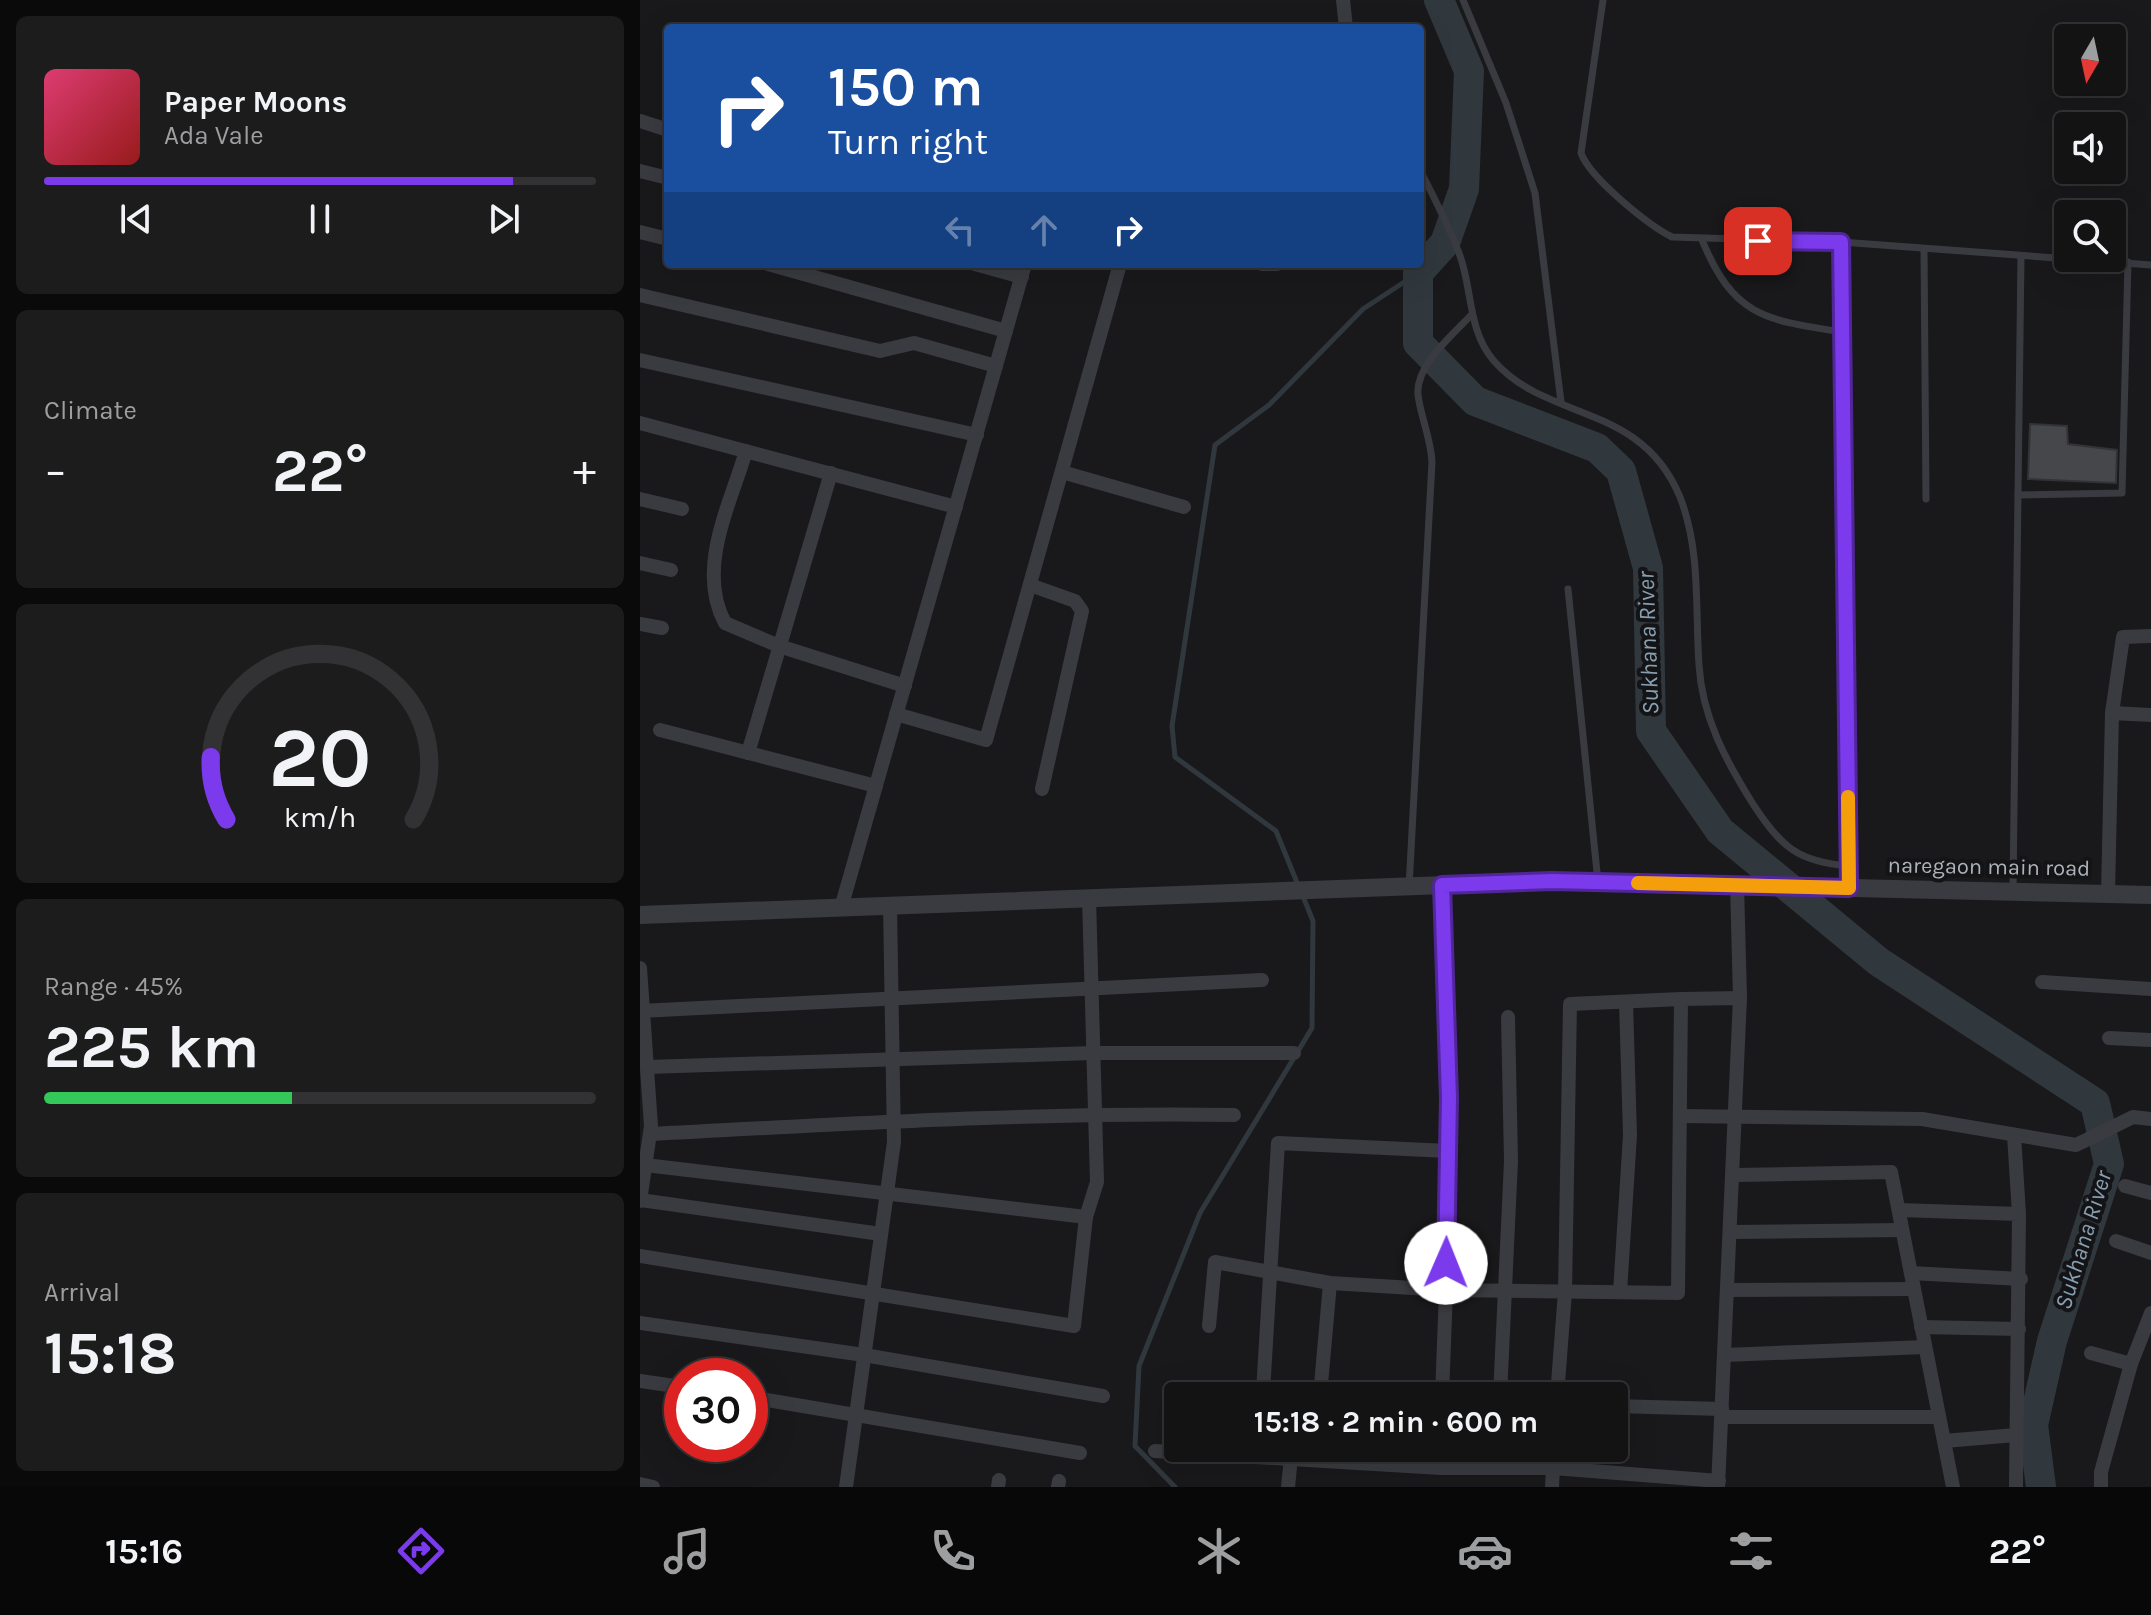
<!DOCTYPE html>
<meta charset="utf-8">
<style>
:root{--surface:#131314;--page:#1c1c1d;--text:#f1f3f6;--muted:#9d9ea0;--line:#323234;--accent:#7c3aed}
body{margin:0;font-family:Karla,sans-serif;background:var(--page);color:var(--text);height:100vh;display:flex;flex-direction:column;font-size:30px;white-space:nowrap}
*{box-sizing:border-box;margin:0}
p{font-size:26px;color:var(--muted)}
.icon{flex:none;width:44px;height:44px;fill:none;stroke:currentColor;stroke-width:2;stroke-linecap:round;stroke-linejoin:round}
.map{position:relative;flex:1;overflow:hidden}
.drawer{display:flex;flex-direction:column;gap:16px;padding:16px;background:#0a0a0b;width:640px}
.drawer>*{flex:none}
.hud{position:absolute;left:24px;top:24px;width:760px;height:244px;border-radius:8px;box-shadow:0 8px 32px #0002,0 0 0 2px var(--line);background:#1a4fa0;color:#fff;overflow:hidden}
.needle{width:52px;rotate:189deg}
.tools{position:absolute;left:1414px;top:24px;display:grid;gap:16px}
.tools a{display:grid;place-items:center;width:72px;height:72px;border-radius:8px;background:var(--surface);box-shadow:0 8px 32px #0002,0 0 0 2px var(--line);font-size:40px}
.speed{position:absolute;left:24px;top:1358px;display:flex;gap:16px;font-size:40px;font-weight:700;text-align:center}
.speed>*{display:grid;place-content:center;width:104px;height:104px;border-radius:50%;background:var(--surface);box-shadow:0 8px 32px #0002,0 0 0 2px var(--line);line-height:1}
.speed .limit{border:12px solid #d22;background:#fff;color:#111}
.pin{position:absolute;display:grid;place-items:center;width:68px;height:68px;color:#fff;margin:-34px;border-radius:16px;box-shadow:0 4px 12px #0006}
.me{position:absolute;width:88px;margin:-44px;rotate:1deg;stroke-linejoin:round;filter:drop-shadow(0 0 6px #0008)}
.turn{display:flex;align-items:center;gap:28px;height:168px;padding:0 32px;font-size:36px}
.turn .icon{width:104px;height:104px;stroke-width:2.5}
.turn b{display:block;font-size:56px;line-height:68px}
.lanes{display:flex;align-items:center;height:76px;padding:0 32px;background:#0003;justify-content:center;gap:40px;direction:ltr}
.lanes .off{opacity:.35}
.big{font-size:60px;font-weight:700;line-height:1.1}
.drawer .widget{flex:1;display:flex;flex-direction:column;justify-content:center;gap:12px;min-width:0;padding:0 28px;border-radius:12px;background:var(--page)}
.drawer .dial{align-items:center;gap:0}
.dial svg{height:208px;overflow:visible;fill:none;stroke:var(--line);stroke-width:7;stroke-linecap:round;text-anchor:middle}
.dial text{fill:var(--text);stroke:none}
.song{display:flex;align-items:center;gap:24px}
.cover{width:96px;height:96px;border-radius:12px;background:linear-gradient(135deg,hsl(340 70% 55%),hsl(0 70% 35%))}
.played{height:8px;border-radius:4px;background:linear-gradient(90deg,var(--accent) 85%,var(--line) 85%)}
.keys{display:flex;justify-content:space-around;direction:ltr}
.heat{display:flex;justify-content:space-between;align-items:center;font-size:44px;direction:ltr}
.charge{height:12px;border-radius:6px;background:linear-gradient(90deg,#34c759 45%,var(--line) 0)}
.trip{position:absolute;left:524px;top:1382px;width:464px;height:80px;border-radius:8px;background:var(--surface);box-shadow:0 8px 32px #0002,0 0 0 2px var(--line);font-weight:700;line-height:80px;text-align:center}
.tabs{display:flex;height:128px;justify-content:space-around;align-items:center;background:#080808;color:var(--muted)}
.tabs .icon{width:56px;height:56px}
.tabs .current{color:var(--accent)}
.tabs b{font-size:36px;color:var(--text)}
main{display:flex;flex:1;min-height:0}
.map>svg:first-child{display:block}
.lines{fill:none;stroke-linecap:round;stroke-linejoin:round}
.stream{stroke:#30383e;stroke-width:5}
.river{stroke:#30383e;stroke-width:30}
.building{fill:#46474b;stroke:#333337;stroke-width:2}
.service{stroke:#3a3b40;stroke-width:7}
.minor{stroke:#3a3b40;stroke-width:14}
.tertiary{stroke:#3a3b40;stroke-width:18}
.route-casing{stroke:#51269a;stroke-width:20}
.route{stroke:#7c3aed;stroke-width:14}
.slow{stroke:#f59e0b;stroke-width:14}
.labels{text-anchor:middle;dominant-baseline:central;stroke-width:8;stroke-linejoin:round;paint-order:stroke}
.street-label{font-size:22px;fill:#adb1b9;stroke:#141416}
.water-label{font-size:24px;font-style:italic;fill:#879fb1;stroke:#141416}
</style>
<main>
<section class="drawer">
<div class="widget">
<div class="song"><i class="cover"></i><div><b>Paper Moons</b><p>Ada Vale</p></div></div>
<div class="played"></div>
<div class="keys"><svg class="icon" aria-label="previous" viewBox="0 0 24 24"><path d="M18 5L8 12l10 7zM5 5v14"/></svg><svg class="icon" aria-label="pause" viewBox="0 0 24 24"><path d="M8 5v14M16 5v14"/></svg><svg class="icon" aria-label="next" viewBox="0 0 24 24"><path d="M6 5l10 7-10 7zM19 5v14"/></svg></div>
</div>
<div class="widget"><p>Climate</p>
<div class="heat"><a>−</a><b class="big">22°</b><a>+</a></div>
</div>
<div class="widget dial"><svg viewBox="0 0 100 80">
<path d="M14 69A42 42 0 1 1 86 69"/>
<path d="M14 69A42 42 0 0 1 8 45" stroke="#7c3aed"/>
<text x="50" y="56" font-size="32" font-weight="700">20</text>
<text x="50" y="72" font-size="11">km/h</text>
</svg></div>
<div class="widget"><p>Range · 45%</p><b class="big">225 km</b><div class="charge"></div></div>
<div class="widget"><p>Arrival</p><b class="big">15:18</b></div>
</section>
<div class="map">
<svg width="1511" height="1487" viewBox="0 0 1511 1487">
<rect width="100%" height="100%" fill="#19191b"/>
<g class="lines">
<g class="stream">
<path d="M658,885L636,831L535,757L532,726L575,445L629,405L723,309L778,273"/>
<path d="M535,1487L495,1446L499,1366L560,1213L672,1028L673,921L662,894"/>
</g>
<path class="river" d="M799,0L829,71L824,189L805,243L778,273V343L835,401L957,448L981,471L1008,568L1011,731L1080,831L1239,962L1455,1103L1469,1164L1412,1341L1393,1425L1401,1487"/>
</g>
<path class="building" d="M1390,424L1427,426L1428,444L1477,450L1476,483L1388,479Z"/>
<g class="lines">
<g class="service">
<path d="M823,0L866,103L895,193L921,402"/>
<path d="M963,0L941,153C950,178 1008,225 1032,237L1201,242L1511,265"/>
<path d="M780,170C794,197 808,225 819,253C833,289 827,330 854,361C907,422 1001,402 1040,497C1061,551 1055,608 1059,665C1062,717 1086,761 1113,804C1141,847 1158,862 1209,866"/>
<path d="M1062,240C1094,317 1125,320 1202,332"/>
<path d="M1201,242L1209,886"/>
<path d="M1284,249L1286,499"/>
<path d="M1378,495L1482,493L1488,262"/>
<path d="M928,589L958,882"/>
<path d="M769,887L792,462C791,439 781,418 778,395C775,365 814,334 832,314"/>
<path d="M1373,889L1381,256"/>
</g>
<g class="minor">
<path d="M703,0L706,28"/>
<path d="M0,121L28,130"/>
<path d="M0,171L28,178"/>
<path d="M0,232L28,239"/>
<path d="M128,264L366,331"/>
<path d="M335,264L382,277"/>
<path d="M622,264H637"/>
<path d="M0,295L240,351L274,343L356,366"/>
<path d="M0,360L337,435"/>
<path d="M0,423L316,507"/>
<path d="M106,451C90,505 56,569 85,623L139,646L265,686"/>
<path d="M422,472L544,507"/>
<path d="M0,499L42,509"/>
<path d="M0,563L31,570"/>
<path d="M390,585L435,601L442,611L402,789"/>
<path d="M0,624L22,628"/>
<path d="M1472,713L1483,637L1511,636"/>
<path d="M256,714L346,740L480,264"/>
<path d="M20,730L236,786"/>
<path d="M108,753L191,473"/>
<path d="M802,885L809,1098L806,1290L1038,1293L1041,999L1100,998L1078,1487"/>
<path d="M1097,885L1100,998"/>
<path d="M1468,894L1472,713L1511,715"/>
<path d="M201,908L385,264"/>
<path d="M0,968L11,1126L0,1201"/>
<path d="M1402,982L1511,989"/>
<path d="M0,1011L622,980"/>
<path d="M1469,1038L1511,1040"/>
<path d="M7,1067L453,1053H654"/>
<path d="M1040,1116L1282,1119L1436,1145L1493,1117L1511,1119"/>
<path d="M10,1134C205,1124 398,1112 594,1115"/>
<path d="M1374,1135L1379,1214"/>
<path d="M5,1165L446,1217"/>
<path d="M1095,1175L1251,1172L1313,1487"/>
<path d="M1485,1186L1511,1193"/>
<path d="M0,1200L241,1234"/>
<path d="M1259,1210L1379,1214L1376,1487"/>
<path d="M1091,1232L1262,1230"/>
<path d="M1476,1241L1511,1253"/>
<path d="M0,1256L434,1326L446,1217L457,1182L449,898"/>
<path d="M1271,1273L1381,1279"/>
<path d="M1088,1290L1274,1289"/>
<path d="M980,1292L990,1135L986,1002"/>
<path d="M0,1323L224,1355L463,1396"/>
<path d="M569,1326L575,1262L690,1283L806,1290L802,1396"/>
<path d="M1281,1327L1379,1329"/>
<path d="M1451,1353L1491,1364L1511,1313"/>
<path d="M1085,1355L1285,1347"/>
<path d="M0,1381L42,1387"/>
<path d="M623,1392L638,1143L808,1151"/>
<path d="M543,1396L578,1389L693,1396"/>
<path d="M680,1396L690,1283"/>
<path d="M860,1396L871,1161L868,1017"/>
<path d="M917,1396L925,1292L930,1004L1041,999"/>
<path d="M110,1397L440,1453"/>
<path d="M974,1406L1082,1409"/>
<path d="M1082,1417H1299"/>
<path d="M1304,1441L1376,1435"/>
<path d="M515,1451L801,1468H913L1079,1481"/>
<path d="M0,1484L13,1487"/>
<path d="M206,1487L254,1142L250,906"/>
<path d="M358,1487L359,1480"/>
<path d="M418,1487L419,1481"/>
<path d="M648,1487L652,1448"/>
<path d="M912,1487L914,1448"/>
<path d="M1461,1487V1472L1491,1364"/>
</g>
<path class="tertiary" d="M0,915L912,881L1511,895"/>
</g>
<g class="lines">
<defs>
<path id="route" d="M806,1263L809,1098L802,885L912,881L1209,888L1201,242L1118,241"/>
</defs>
<use href="#route" class="route-casing"/>
<use href="#route" class="route"/>
<path class="slow" d="M998,883L1209,888L1208,797"/>
</g>
<g class="labels">
<g class="street-label">
<text transform="translate(1349 867) rotate(1)">naregaon main road</text>
</g>
<g class="water-label">
<text transform="translate(1008 643) rotate(-92)">Sukhana River</text>
<text transform="translate(1443 1240) rotate(-73)">Sukhana River</text>
</g>
</g>
</svg>
<div class="tools">
<a><svg class="needle" viewBox="-14 -14 28 28"><path d="M0-13l5 13h-10z" fill="#e53935"/><path d="M0 13l5-13h-10z" fill="#9d9ea0"/></svg></a>
<a><svg class="icon" aria-label="sound" viewBox="0 0 24 24"><path d="M4 9h4l5-4v14l-5-4H4zM17 9q2 3 0 6"/></svg></a>
<a><svg class="icon" aria-label="search" viewBox="0 0 24 24"><circle cx="10" cy="10" r="6"/><path d="M15 15l6 6"/></svg></a>
</div>
<div class="speed"><div class="limit">30</div></div>
<div class="pin" style="left:1118px;top:241px;background:#d93025"><svg class="icon" aria-label="arrive" viewBox="0 0 24 24"><path d="M6 21V4h12l-3 4 3 4H6"/></svg></div>
<svg class="me" style="left:806px;top:1263px" viewBox="-20 -20 40 40"><circle r="19" fill="#fff"/><path d="M0-13L10 11 0 6-10 11z" fill="#7c3aed"/></svg>
<div class="trip">15:18 · 2 min · 600 m</div>
<div class="hud">
<div class="turn"><svg class="icon" aria-label="right" viewBox="0 0 24 24"><path d="M7 20v-9h11M14 6l5 5-5 5"/></svg><div><b>150 m</b>Turn right</div></div>
<div class="lanes"><svg class="icon off" aria-label="left" viewBox="0 0 24 24"><path d="M17 20v-9H6M10 6l-5 5 5 5"/></svg><svg class="icon off" aria-label="ahead" viewBox="0 0 24 24"><path d="M12 20V5M6 11l6-6 6 6"/></svg><svg class="icon" aria-label="right" viewBox="0 0 24 24"><path d="M7 20v-9h11M14 6l5 5-5 5"/></svg></div>
</div>
</div>
</main>
<nav class="tabs">
<b>15:16</b>
<svg class="icon current" aria-label="directions" viewBox="0 0 24 24"><path d="M12 3l9 9-9 9-9-9zM9 14v-3h6M13 9l2 2-2 2"/></svg>
<svg class="icon" aria-label="music" viewBox="0 0 24 24"><path d="M9 18V5l10-2v13"/><circle cx="6" cy="18" r="3"/><circle cx="16" cy="16" r="3"/></svg>
<svg class="icon" aria-label="phone" viewBox="0 0 24 24"><path d="M5 4h4l2 5-3 2q2 4 5 5l2-3 5 2v4C11 20 4 13 5 4z"/></svg>
<svg class="icon" aria-label="climate" viewBox="0 0 24 24"><path d="M12 3v18M4 7l16 10M4 17L20 7"/></svg>
<svg class="icon" aria-label="car" viewBox="0 0 24 24"><path d="M5 17H2v-5l4-1 3-4h7l3 4 3 1v5h-3M9 17h6M6 11h13"/><circle cx="7" cy="17" r="2"/><circle cx="17" cy="17" r="2"/></svg>
<svg class="icon" aria-label="filters" viewBox="0 0 24 24"><path d="M4 7h16M4 17h16"/><circle cx="9" cy="7" r="2"/><circle cx="15" cy="17" r="2"/></svg>
<b>22°</b>
</nav>
